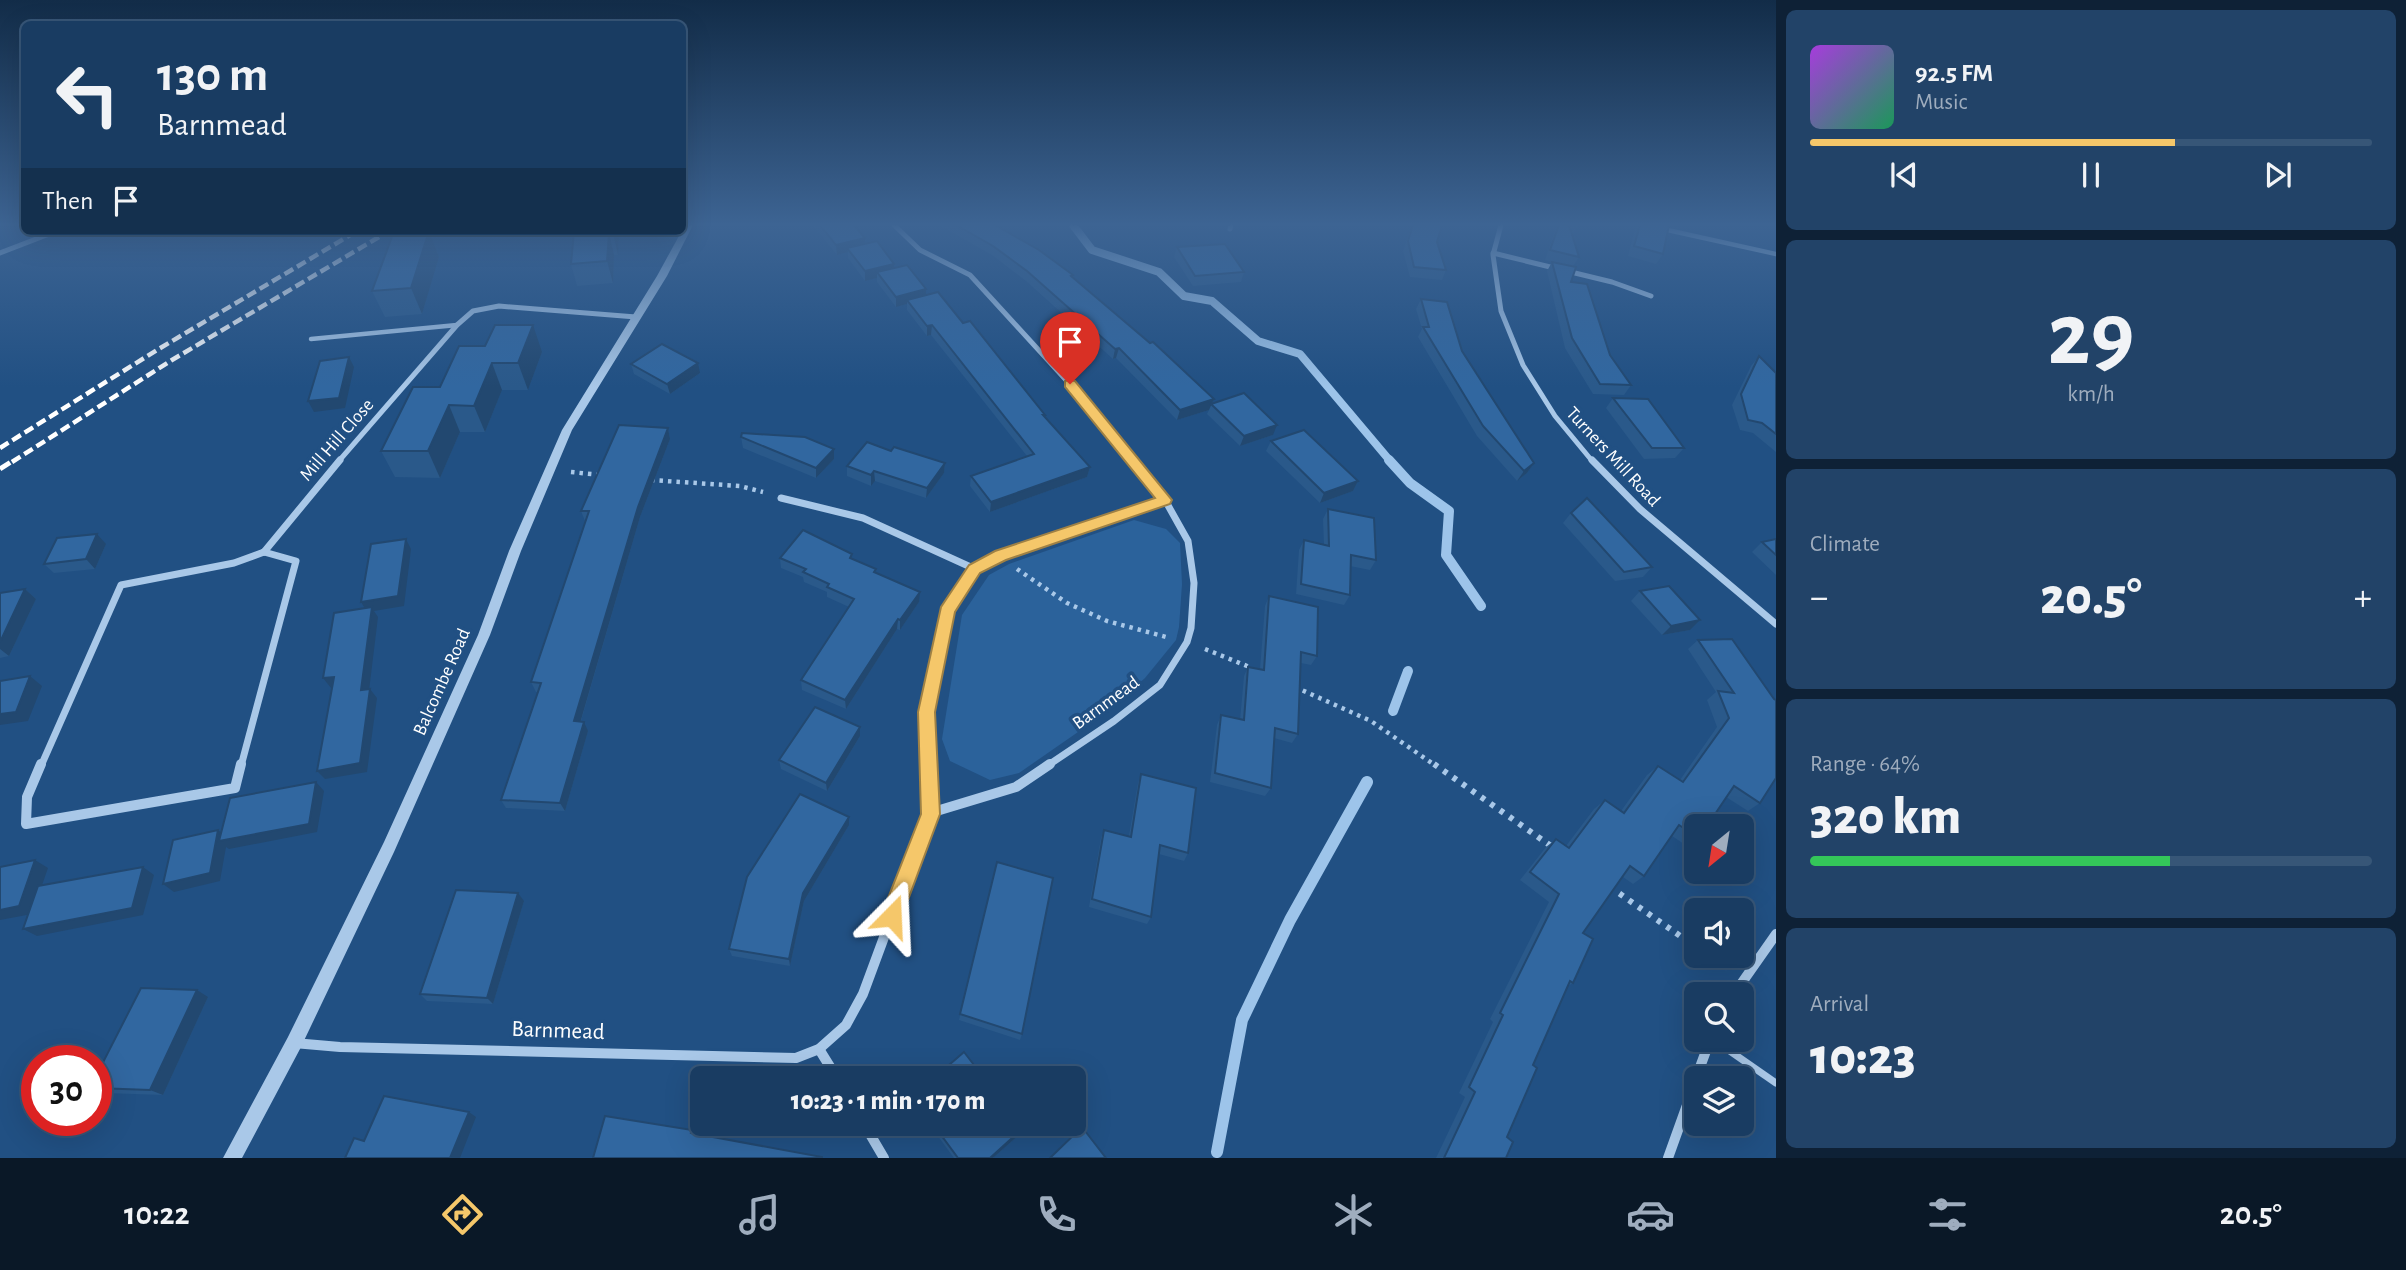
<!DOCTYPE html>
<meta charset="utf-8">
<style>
:root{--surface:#193c62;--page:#224368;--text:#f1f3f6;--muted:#9fadbe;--line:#375677;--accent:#f5c76a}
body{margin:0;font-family:"Alegreya Sans",sans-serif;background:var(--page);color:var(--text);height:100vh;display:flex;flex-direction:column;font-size:26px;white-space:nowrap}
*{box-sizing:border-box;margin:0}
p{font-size:23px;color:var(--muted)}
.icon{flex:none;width:38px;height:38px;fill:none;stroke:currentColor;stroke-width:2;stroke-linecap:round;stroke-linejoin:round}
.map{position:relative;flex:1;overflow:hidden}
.details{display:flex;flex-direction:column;gap:10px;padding:10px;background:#0e2136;width:630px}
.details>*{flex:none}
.hud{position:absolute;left:21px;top:21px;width:665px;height:214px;border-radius:10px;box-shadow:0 7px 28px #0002,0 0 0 2px var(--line);background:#193c62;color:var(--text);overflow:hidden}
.needle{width:46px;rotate:210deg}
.controls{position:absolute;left:1684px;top:814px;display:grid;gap:14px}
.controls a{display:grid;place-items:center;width:70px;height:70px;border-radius:10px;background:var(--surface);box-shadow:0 7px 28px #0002,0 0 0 2px var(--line);font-size:35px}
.speed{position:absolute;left:21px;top:1045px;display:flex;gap:14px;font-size:35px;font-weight:700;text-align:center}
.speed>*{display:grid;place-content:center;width:91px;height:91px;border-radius:50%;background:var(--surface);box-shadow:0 7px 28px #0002,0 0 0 2px var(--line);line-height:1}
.speed .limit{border:10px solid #d22;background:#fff;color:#111}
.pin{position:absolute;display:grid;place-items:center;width:60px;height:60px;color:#fff;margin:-72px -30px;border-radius:50% 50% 50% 0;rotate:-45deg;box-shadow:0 0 7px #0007}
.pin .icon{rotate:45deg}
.me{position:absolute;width:77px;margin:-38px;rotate:21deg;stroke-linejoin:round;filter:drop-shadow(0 0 5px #0008)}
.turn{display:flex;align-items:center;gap:24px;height:147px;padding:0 21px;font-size:32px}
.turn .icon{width:91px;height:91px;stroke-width:2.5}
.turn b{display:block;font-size:49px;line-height:60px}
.then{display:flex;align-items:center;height:66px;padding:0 21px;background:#0003;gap:14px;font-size:26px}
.big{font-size:52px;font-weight:800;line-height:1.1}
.details .card{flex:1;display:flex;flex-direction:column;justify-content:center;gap:10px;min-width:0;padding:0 24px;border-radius:10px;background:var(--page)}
.details .dial{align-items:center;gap:0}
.dial b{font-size:91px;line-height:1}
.song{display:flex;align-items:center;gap:21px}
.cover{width:84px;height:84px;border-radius:10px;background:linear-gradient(135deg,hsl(280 70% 55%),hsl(150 70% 35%))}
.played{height:7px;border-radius:4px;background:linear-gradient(90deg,var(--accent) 65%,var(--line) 65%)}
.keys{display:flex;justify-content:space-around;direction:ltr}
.heat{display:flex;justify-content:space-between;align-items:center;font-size:38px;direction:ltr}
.charge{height:10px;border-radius:5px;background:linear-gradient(90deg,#34c759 64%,var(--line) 0)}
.trip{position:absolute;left:690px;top:1066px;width:396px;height:70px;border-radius:10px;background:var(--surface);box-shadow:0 7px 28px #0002,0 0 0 2px var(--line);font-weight:800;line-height:70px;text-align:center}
.dock{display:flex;height:112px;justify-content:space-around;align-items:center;background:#0a1827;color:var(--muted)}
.dock .icon{width:49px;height:49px}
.dock .active{color:var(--accent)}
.dock b{font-size:32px;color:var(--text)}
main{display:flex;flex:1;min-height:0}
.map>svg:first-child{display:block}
.green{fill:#2b629b}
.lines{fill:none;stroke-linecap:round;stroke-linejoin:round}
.stream-far2{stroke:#9dc4ea;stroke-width:8}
.stream-far1{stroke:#9dc4ea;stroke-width:10}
.stream{stroke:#9dc4ea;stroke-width:12}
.path-far1{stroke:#a9c8e8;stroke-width:4.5;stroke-dasharray:3.5 5;stroke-linecap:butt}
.path{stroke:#a9c8e8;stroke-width:6;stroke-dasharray:4.5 7;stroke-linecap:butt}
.service-far1{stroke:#a9c8e8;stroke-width:4.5}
.service{stroke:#a9c8e8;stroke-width:7}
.minor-far2{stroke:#a9c8e8;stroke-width:5}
.minor-far1{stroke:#a9c8e8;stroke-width:7}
.minor{stroke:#a9c8e8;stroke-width:10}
.tertiary{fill:#a9c8e8;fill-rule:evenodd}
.rail-far1{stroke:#fff;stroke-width:4.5;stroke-dasharray:10 4.5;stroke-linecap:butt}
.rail{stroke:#fff;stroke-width:5;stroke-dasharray:12 5;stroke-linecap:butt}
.wall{fill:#2a598a}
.shaded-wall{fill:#224870}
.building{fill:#3167a0;stroke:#224870;stroke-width:2}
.route{fill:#f5c76a;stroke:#9f8145;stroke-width:2}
.labels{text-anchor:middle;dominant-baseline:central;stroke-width:7;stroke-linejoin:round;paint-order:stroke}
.street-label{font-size:19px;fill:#fff;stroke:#215083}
.near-street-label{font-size:23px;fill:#fff;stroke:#215083}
</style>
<main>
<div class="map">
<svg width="1776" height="1158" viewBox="0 0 1776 1158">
<rect width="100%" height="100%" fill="#215083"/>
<path class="green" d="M1134,520L1166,529L1180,543L1182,584L1179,627L1176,640L1145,678L1104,714L1019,773L990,780L950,761L942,739L962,615L989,575L1009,564Z"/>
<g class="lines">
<path class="stream-far2" d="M1073,225L1092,250L1159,272L1184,296L1212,301L1258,341L1300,354L1391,462"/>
<g class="stream-far1">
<path d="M1389,460L1410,483L1449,511L1446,555L1481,606"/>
<path d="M1393,711L1408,671"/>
</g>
<path class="stream" d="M1217,1152L1242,1020L1290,920L1367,782"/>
<g class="path-far1">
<path d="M571,472L600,475"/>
<path d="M651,480L740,486L763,492"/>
<path d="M1017,569L1067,603L1107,621L1170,638"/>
<path d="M1205,649L1252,668"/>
<path d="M1295,687L1371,721L1436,766"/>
</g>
<g class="path">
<path d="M1434,764L1551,846"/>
<path d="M1610,887L1696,947"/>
<path d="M1708,956L1727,969"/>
</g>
<g class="service-far1">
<path d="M1663,229L1776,254"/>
<path d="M311,339L457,325"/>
</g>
<path class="service" d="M1714,1040L1776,1083"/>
<g class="minor-far2">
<path d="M894,225L920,250L970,275L1087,403L1134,462"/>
<path d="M1501,225L1493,255L1501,311L1523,365L1555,416L1593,462"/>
<path d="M1230,229L1231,225"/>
<path d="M0,253L57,231"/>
<path d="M1493,253L1612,282L1651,296"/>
<path d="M338,462L457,325L473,311L499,306L636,317"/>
</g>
<g class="minor-far1">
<path d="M1592,460L1640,509L1776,624"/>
<path d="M781,498L863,518L975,569"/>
<path d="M264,552L340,460"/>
<path d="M41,766L121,585L234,563L264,552"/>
<path d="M241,766L296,561L264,552"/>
<path d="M928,766L926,712L947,611L975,569L1000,555L1165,500"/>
<path d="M1047,766L1114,721L1160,685L1187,642L1191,628L1194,583L1188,541L1165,500L1133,460"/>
</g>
<g class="minor">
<path d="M41,764L27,797L26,824L235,788L241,764"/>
<path d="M928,764L930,813"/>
<path d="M1734,994L1776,934"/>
<path d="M294,1043L340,1047L796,1058L819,1049L846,1025L863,994L930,813L1016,787L1050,764"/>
<path d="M819,1049L837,1078"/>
<path d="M1696,1078L1710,1040"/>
<path d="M864,1124L884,1158"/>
<path d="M1668,1158L1696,1080"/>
</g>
<path class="tertiary" d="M685,225H693L667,276L572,430L521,551L490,635L394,852L300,1049L242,1158H223L288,1037L384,842L478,635L509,551L562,430L657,276Z"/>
<g class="rail-far1">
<path d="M0,448L157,350L357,231"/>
<path d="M12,462L172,360L389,231"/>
</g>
<path class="rail" d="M0,469L14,460"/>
</g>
<g class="wall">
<path d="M813,225H854L865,238V244L894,264V268L926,295L963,323L1045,415V417L1090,467L1087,477L990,512L970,486L971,476L1027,456L931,335L927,336L907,310V304L896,307L877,282V278L865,281L848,258V252L837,255Z"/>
<path d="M939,225H995L1073,277L1214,399L1212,403L1273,435L1240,446L1207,414L1209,410L1177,420L1116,358L1113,359L1026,281L992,255Z"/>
<path d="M1412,225H1442L1437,242L1446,270L1442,280L1410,277L1403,251Z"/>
<path d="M1557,225H1578L1572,236L1579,257L1573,266L1571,282L1610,355L1631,385L1624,395L1593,394L1565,348L1547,271L1552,262L1545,260Z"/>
<path d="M1636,225H1669L1663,254L1656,264L1628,256Z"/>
<path d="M429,231L439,257L422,314L385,317L372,291Z"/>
<path d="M574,231H619L618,255H614L613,283L577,286L571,264Z"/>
<path d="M1177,247L1244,272L1241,282L1193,286L1174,257Z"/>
<path d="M1421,299L1462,351L1534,463L1527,473L1517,481L1477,436L1418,337L1422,329L1416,309Z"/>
<path d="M485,346L542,352L528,390H502L485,432H460L440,478L395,477L381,451L440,387Z"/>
<path d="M1759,356L1776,373V452L1753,433L1740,430L1732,405L1751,366Z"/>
<path d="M631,364L700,373L670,394L634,374Z"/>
<path d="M1613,398L1684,448L1675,458L1644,459L1606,408Z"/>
<path d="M668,428L670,439L640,517L581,721L588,731L565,811L506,808L501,800L538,692H536L531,682L586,521H585L581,511Z"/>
<path d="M741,437L834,459L816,478L743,448Z"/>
<path d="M1271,441L1358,481L1353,491L1320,503L1266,451Z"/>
<path d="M891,451L945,463L944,473L926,498L875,481L871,486L847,476V466Z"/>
<path d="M1328,509L1376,560L1370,570L1350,566V595L1344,605L1296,594L1299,550L1304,540L1324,545L1323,519Z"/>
<path d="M1571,513L1652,567L1643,577L1615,581L1563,523Z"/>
<path d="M1776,539V575L1752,552L1762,542Z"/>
<path d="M106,544L95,569L54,573L44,564Z"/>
<path d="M780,558L852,559L876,573L919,602L900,630L897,629L846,709L802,690L801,680L849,607L827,597V592L804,582L803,577L781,568Z"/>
<path d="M25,589L36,599L9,656L0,658V593Z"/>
<path d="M1640,591L1690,630L1662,635L1631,601Z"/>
<path d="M1269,596L1317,656L1311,665L1301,663L1298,734L1292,743L1274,738L1271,788L1265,796L1210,782L1217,725L1221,715L1240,720L1244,676L1248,667L1260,669L1265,606Z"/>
<path d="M1732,639L1760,803L1748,811L1726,797L1696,826V840L1687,846L1672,836L1644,876L1633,884L1623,877L1583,933L1573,983L1568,986L1533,1065L1507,1137L1506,1158H1436L1465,1097L1459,1093L1493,1022L1490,1019L1549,902L1520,880L1546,847L1556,839L1566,846L1594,809L1605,800L1621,811L1647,775L1658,766L1680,780L1717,727L1707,700L1716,692L1688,649L1698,640Z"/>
<path d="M860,736L827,791L781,769L779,760Z"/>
<path d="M1141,774L1188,853L1184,861L1159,854L1151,917L1147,924L1089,907L1101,838L1104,830L1129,836L1138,783Z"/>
<path d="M849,825L804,901L790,966L732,956L729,949Z"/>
<path d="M997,862L1022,1034L1020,1040L959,1020Z"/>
<path d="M524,901L493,1004L427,1001L420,994Z"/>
<path d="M208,997L163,1095L104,1093L96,1090V1076Z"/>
<path d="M929,1124H1019L1021,1133L993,1158H954Z"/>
</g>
<g class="shaded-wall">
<path d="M429,231L439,257L422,314L411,288Z"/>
<path d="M613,231H619L618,255L613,233Z"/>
<path d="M609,233L614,255L613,283L607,261Z"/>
<path d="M865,238V248H847L848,252L837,255L836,245Z"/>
<path d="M894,264V274L877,272V278L865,281V271Z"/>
<path d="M926,289V299L907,300V304L896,307V297Z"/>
<path d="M533,325L542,352L528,390L518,363Z"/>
<path d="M932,325L931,335L927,336V326Z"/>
<path d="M1119,348L1116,358L1113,359L1115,349Z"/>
<path d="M349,357L354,367L345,408L314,412L308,401Z"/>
<path d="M492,363L502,390L485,432L474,406Z"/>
<path d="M698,363L700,373L670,394L667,384Z"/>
<path d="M1214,399L1209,410L1177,420L1180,410Z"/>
<path d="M449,405L460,432L440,478L428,451Z"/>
<path d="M1277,425L1273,435L1240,446L1244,436Z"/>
<path d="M668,428L670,439L640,517L578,730L574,721L638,507Z"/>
<path d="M834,449V459L816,478V468Z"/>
<path d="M945,463L944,473L926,498L927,488Z"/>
<path d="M1534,463L1527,473L1517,481L1524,471Z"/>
<path d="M1090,467L1087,477L990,512L991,502Z"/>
<path d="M874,471L875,481L871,486V475Z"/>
<path d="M1358,481L1353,491L1320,503L1324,493Z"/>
<path d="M97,534L106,544L95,569L86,559Z"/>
<path d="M406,539L411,549L404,606L374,611L378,617L368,699L361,690L367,612L361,602Z"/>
<path d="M25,589L36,599L9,656L0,649V642Z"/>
<path d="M920,592L919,602L900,630V620Z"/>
<path d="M898,619L897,629L846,709L845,700Z"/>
<path d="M1700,620L1690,630L1662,635L1671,626Z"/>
<path d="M30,676L42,686L28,721L0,725V714Z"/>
<path d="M334,677L341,686L331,688L323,678Z"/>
<path d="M370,689L377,698L367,772L325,779L317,771Z"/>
<path d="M584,722L588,731L565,811L560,803Z"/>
<path d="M860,727V736L827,791L826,783Z"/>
<path d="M316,782L324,791L317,832L229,849L226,847L220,881L174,892L163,884L218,830L228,838Z"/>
<path d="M849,817V825L804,901L790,966L789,959L803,893Z"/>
<path d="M35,860L48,868L32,914L0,920V910Z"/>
<path d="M143,867L154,875L143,915L37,936L23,929Z"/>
<path d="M518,893L524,901L493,1004L487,998Z"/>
<path d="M197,990L208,997L163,1095L150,1090Z"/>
<path d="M469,1112L476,1117L460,1158H450Z"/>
<path d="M1023,1128L1021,1133L993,1158H990Z"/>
</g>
<g class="building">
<path d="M820,225H854L865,238L836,245Z"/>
<path d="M956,225H995L1039,250L1073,275L1071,276L1150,343L1153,342L1214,399L1180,410L1119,348L1115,349L1027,271L993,246Z"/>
<path d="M1413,225H1442L1437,242L1446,270L1414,267L1408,241Z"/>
<path d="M1559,225H1569L1579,257L1550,250Z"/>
<path d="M1640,225H1669L1663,254L1634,246Z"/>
<path d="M429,231L411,288L372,291L393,234Z"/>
<path d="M574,231H613V233H609L607,261L571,264Z"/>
<path d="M877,241L894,264L865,271L847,248Z"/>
<path d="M1225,244L1244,272L1195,276L1177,247Z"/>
<path d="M1552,262L1576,267L1571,282L1587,284L1610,355L1631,385L1600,384L1572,338Z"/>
<path d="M907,265L926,289L896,297L877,272Z"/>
<path d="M938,292L963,323L970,321L1045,415H1043L1090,467L991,502L971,476L1034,454L932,325L927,326L907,300Z"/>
<path d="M1421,299L1447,302L1462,351L1534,463L1524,471L1483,426L1423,327H1429Z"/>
<path d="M495,325H533L518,363H492L474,406L449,405L428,451H381L413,387H440L459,346H485Z"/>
<path d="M662,344L698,363L667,384L631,364Z"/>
<path d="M1759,356L1776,373V434L1762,423L1748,420L1741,394Z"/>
<path d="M349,357L339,398L308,401L320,361Z"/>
<path d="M1244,393L1277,425L1244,436L1211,404Z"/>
<path d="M1613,398L1648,399L1684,448H1652Z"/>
<path d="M619,425L668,428L638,507L574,721L584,722L560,803L501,800L541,683L531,682L589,511H581Z"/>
<path d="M1304,430L1358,481L1324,493L1271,441Z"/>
<path d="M742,433L805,437L834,449L816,468L741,437Z"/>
<path d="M867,442L891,451L894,447L945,463L927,488L874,471L871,475L847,466Z"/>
<path d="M1587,498L1652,567L1624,572L1571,513Z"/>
<path d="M1328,509L1374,518L1376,560L1351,555L1350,595L1301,584L1304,540L1329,546Z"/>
<path d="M803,530L852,554L850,558L876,569L874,572L920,592L900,620L898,619L845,700L801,680L854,599L827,587L829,584L803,572L806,569L780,558Z"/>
<path d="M97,534L86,559L44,564L57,538Z"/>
<path d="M406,539L398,596L361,602L371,544Z"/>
<path d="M1776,539V555L1762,542Z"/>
<path d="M1669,586L1700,620L1671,626L1640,591Z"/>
<path d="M25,589L0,642V593Z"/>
<path d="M1269,596L1318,607L1317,656L1301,652L1298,734L1275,728L1271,788L1215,773L1221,715L1244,720L1248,667L1264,670Z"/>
<path d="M372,607L361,690L370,689L360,763L317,771L334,677L323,678L334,613Z"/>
<path d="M1732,639L1774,699L1776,700V778L1760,803L1734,786L1707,826H1696V836L1679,825L1644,876L1630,866L1583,933L1593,939L1573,983L1570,981L1533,1065L1537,1068L1507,1137L1513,1142L1506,1158H1444L1475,1092L1469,1087L1503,1015L1500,1013L1559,894L1530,872L1556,839L1569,848L1605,800L1624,813L1658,766L1683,782L1729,718L1718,691L1734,693L1698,640Z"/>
<path d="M30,676L16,712L0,714V681Z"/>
<path d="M815,707L860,727L826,783L779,760Z"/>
<path d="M1141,774L1196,788L1188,853L1160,845L1151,917L1092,899L1104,830L1131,837Z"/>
<path d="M316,782L309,824L219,841L230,798Z"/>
<path d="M800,794L849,817L803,893L789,959L729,949L747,877Z"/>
<path d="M218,830L210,873L163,884L173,840Z"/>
<path d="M35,860L19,906L0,910V867Z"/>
<path d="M997,862L1053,878L1022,1034L960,1014Z"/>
<path d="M143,867L132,908L23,929L38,886Z"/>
<path d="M456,890L518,893L487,998L420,994Z"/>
<path d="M141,988L197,990L150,1090L96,1088V1076Z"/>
<path d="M964,1052L984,1078H934Z"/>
<path d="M384,1096L469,1112L450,1158H345L354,1138L364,1141Z"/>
<path d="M605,1116L692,1130L691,1133L822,1157V1158H593Z"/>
<path d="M933,1124H1019L1023,1128L990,1158H958Z"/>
<path d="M1082,1127L1106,1158H1050Z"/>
</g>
<linearGradient id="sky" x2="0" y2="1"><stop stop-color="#122c48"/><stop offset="0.58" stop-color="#3d6493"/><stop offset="1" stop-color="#3d6493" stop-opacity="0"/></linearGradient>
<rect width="1776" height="387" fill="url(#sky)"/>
<path class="route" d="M1070,380L1075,381L1172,500L1170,504L1006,560L980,573L955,612L935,712L940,814L899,924L892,927L884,924L881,916L921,814L918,712L941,607L969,565L995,551L1155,498L1065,387V381Z"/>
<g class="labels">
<g class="street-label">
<text transform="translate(337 440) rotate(-49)">Mill Hill Close</text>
<text transform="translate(1613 457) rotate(47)">Turners Mill Road</text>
<text transform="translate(442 682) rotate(-66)">Balcombe Road</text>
<text transform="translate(1106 703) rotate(-36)">Barnmead</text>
</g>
<g class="near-street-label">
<text transform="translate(558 1031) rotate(2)">Barnmead</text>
</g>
</g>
</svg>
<div class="controls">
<a><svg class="needle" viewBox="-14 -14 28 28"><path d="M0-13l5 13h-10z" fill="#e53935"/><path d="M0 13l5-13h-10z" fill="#9fadbe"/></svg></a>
<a><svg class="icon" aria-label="sound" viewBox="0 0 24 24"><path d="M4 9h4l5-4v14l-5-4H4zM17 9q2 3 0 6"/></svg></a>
<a><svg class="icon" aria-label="search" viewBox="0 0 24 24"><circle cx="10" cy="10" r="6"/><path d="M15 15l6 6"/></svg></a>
<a><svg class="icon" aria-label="layers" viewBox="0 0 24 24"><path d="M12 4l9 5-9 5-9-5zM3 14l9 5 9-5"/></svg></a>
</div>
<div class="speed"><div class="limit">30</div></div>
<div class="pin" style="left:1070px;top:384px;background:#d93025"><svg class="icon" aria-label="arrive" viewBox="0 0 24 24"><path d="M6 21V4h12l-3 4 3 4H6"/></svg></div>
<svg class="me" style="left:892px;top:916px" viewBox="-20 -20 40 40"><path d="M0-17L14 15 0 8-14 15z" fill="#f5c76a" stroke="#fff" stroke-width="4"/></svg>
<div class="trip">10:23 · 1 min · 170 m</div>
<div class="hud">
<div class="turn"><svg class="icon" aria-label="left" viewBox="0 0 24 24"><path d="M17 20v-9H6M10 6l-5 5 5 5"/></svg><div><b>130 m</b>Barnmead</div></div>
<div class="then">Then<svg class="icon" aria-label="arrive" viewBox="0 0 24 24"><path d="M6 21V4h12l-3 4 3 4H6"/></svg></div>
</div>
</div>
<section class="details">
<div class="card">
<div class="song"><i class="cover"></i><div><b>92.5 FM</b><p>Music</p></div></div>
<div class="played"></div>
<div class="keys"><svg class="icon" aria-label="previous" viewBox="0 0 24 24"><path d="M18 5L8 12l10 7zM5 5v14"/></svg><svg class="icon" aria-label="pause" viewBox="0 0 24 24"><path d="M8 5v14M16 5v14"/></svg><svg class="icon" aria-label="next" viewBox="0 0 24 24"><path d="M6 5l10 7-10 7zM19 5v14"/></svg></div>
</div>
<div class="card dial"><b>29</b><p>km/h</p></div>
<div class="card"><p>Climate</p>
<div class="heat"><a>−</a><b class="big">20.5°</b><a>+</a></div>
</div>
<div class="card"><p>Range · 64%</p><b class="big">320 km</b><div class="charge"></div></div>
<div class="card"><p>Arrival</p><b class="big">10:23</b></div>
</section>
</main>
<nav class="dock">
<b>10:22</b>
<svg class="icon active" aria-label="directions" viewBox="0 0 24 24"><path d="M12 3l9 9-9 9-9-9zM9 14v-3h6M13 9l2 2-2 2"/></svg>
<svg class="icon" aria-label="music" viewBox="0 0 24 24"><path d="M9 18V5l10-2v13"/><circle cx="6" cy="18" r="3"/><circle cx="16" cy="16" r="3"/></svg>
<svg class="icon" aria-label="phone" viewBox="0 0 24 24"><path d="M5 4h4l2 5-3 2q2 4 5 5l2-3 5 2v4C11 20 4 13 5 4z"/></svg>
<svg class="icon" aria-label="climate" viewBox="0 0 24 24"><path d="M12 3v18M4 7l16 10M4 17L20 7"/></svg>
<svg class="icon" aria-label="car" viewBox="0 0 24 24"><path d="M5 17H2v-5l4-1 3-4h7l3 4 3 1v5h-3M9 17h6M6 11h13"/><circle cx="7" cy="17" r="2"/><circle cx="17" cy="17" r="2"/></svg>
<svg class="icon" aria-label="filters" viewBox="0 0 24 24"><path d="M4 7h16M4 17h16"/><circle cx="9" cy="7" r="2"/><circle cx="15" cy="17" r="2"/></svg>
<b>20.5°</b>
</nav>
